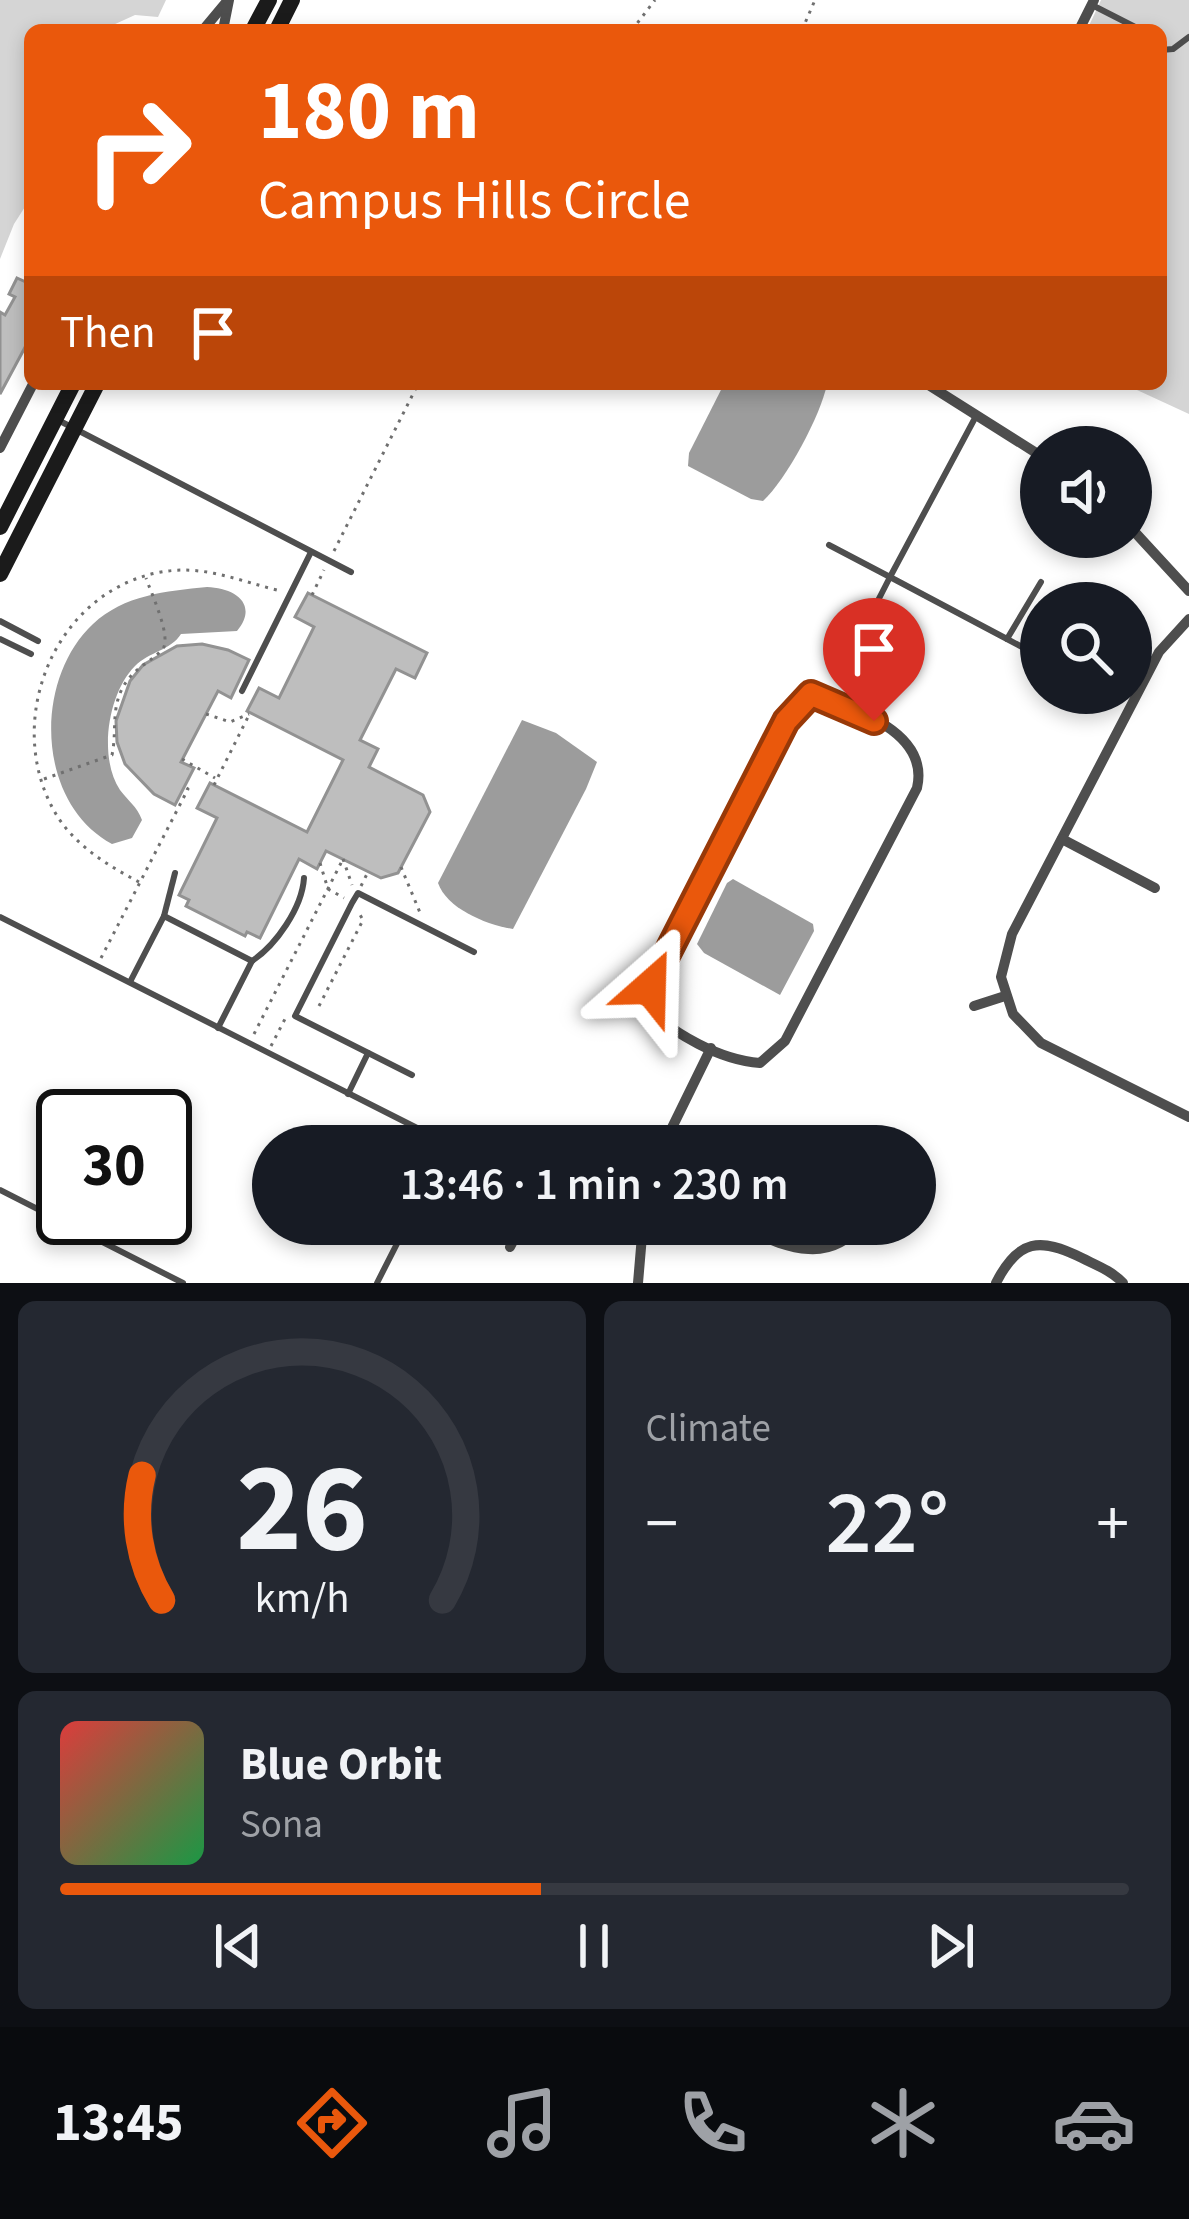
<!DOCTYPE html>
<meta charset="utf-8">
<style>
:root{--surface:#171b24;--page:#242831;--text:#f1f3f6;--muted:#9ea1a6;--line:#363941;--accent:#ea580c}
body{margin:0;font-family:"Source Sans 3",sans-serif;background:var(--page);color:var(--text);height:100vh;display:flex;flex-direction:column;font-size:45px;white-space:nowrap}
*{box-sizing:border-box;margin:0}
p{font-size:39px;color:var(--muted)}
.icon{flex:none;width:66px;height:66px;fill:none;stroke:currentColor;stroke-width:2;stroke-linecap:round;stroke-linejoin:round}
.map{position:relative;height:1283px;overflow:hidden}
.side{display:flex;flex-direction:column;gap:18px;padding:18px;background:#0d0f14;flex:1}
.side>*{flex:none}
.hud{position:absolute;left:24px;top:24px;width:1143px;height:366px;border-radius:18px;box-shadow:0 6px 18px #0003;background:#ea580c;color:#fff;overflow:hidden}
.buttons{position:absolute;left:1020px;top:426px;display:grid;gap:24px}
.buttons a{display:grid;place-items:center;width:132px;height:132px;border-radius:50%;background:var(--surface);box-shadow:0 6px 18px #0003;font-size:60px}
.speed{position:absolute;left:36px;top:1089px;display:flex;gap:24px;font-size:60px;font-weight:700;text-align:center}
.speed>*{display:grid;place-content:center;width:156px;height:156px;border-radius:50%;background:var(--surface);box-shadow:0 6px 18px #0003;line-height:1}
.speed .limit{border:6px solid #111;border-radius:18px;background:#fff;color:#111}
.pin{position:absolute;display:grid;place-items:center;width:102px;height:102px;color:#fff;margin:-123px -51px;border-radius:50% 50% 50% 0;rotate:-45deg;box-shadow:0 0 12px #0007}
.pin .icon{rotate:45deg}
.me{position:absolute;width:132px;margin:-66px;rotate:25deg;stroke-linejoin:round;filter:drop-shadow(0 0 9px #0008)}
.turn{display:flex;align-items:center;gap:42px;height:252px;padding:0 36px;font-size:54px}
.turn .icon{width:156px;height:156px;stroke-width:2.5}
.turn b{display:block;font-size:84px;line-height:102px}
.then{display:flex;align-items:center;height:114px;padding:0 36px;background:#0003;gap:24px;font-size:45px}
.big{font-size:90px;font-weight:600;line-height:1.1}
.side .tile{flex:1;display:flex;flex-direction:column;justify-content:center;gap:18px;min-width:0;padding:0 42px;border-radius:18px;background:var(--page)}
.side .dial{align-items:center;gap:0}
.dial svg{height:312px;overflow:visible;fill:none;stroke:var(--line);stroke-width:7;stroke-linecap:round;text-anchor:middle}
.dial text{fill:var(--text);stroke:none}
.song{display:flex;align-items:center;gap:36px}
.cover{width:144px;height:144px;border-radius:18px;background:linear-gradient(135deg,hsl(0 70% 55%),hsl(140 70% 35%))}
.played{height:12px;border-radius:6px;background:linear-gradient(90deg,var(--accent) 45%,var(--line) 45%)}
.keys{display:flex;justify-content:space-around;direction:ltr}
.heat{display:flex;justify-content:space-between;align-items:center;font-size:66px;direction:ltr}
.side .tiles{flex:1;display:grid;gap:18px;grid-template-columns:1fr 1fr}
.tile:last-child{grid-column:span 2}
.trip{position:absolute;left:252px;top:1125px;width:684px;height:120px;border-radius:60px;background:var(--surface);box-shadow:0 6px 18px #0003;font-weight:600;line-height:120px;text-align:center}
.dock{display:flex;height:192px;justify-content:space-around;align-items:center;background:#090b0e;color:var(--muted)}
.dock .icon{width:84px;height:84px}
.dock .on{color:var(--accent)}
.dock b{font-size:54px;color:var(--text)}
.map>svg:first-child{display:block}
.green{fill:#d5d5d5}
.water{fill:#9c9c9c}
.building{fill:#bebebe;stroke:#929292;stroke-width:3}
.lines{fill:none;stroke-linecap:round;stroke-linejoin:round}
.path{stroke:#707070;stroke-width:3;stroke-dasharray:3 6;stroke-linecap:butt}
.lane{stroke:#4e4e4e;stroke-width:6}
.street{stroke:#4e4e4e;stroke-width:10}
.secondary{stroke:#1b1b1b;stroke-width:16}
.route-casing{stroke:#983908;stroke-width:30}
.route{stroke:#ea580c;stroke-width:21}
</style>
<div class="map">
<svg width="1189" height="1283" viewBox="0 0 1189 1283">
<rect width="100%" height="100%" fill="#fff"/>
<g class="green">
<path d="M0,0H166L158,17L135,15L102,30H30V199L14,224L0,259Z"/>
<path d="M1101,0H1189V414L1124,384H1161V30H1087Z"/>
</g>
<g class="water">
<path d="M724,384H827C821,415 786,480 763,501L751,499L688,466L689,453Z"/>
<path d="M207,587C235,588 259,604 237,631L181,634C171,650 149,652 135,666C108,693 98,757 120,790C128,801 137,806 142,820L132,838L112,844C36,803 33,680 93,624C124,595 166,591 207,587Z"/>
<path d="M522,720L556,733L597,762L586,789L513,929C487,925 447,909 438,883Z"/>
<path d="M733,879L813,924L814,931L780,995L704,953L697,944L727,883Z"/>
</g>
<g class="building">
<path d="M17,278L30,284L27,328L30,338L0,394V312L5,315L15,297L9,294Z"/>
<path d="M308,593L427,653L415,678L396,669L360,740L378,749L369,767L423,795L430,812L398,873L381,878L326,851L317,869L299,859L260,938L247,932L245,936L186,906L189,900L179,895L217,818L197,808L210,783L307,832L343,760L247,711L259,688L279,698L314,627L295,617Z"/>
<path d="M202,644L228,650L249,660L231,698L218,691L181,762L194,768L175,805L154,794L125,764L117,742L116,721L130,681L143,665L177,646Z"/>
</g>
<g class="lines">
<g class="path">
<path d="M632,30L655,0"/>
<path d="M802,30L815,0"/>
<path d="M334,551L418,384"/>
<path d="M312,595L324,570"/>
<path d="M206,714L230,722L249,714"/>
<path d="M182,759L215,778"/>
<path d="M44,779L112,755C117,732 111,711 122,689C132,669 148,664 162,650C173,639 151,593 146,578"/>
<path d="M214,785L250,713"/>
<path d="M343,859L352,885"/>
<path d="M320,863L328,889L344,898"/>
<path d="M401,867L421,915"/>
<path d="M139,882C105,864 69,842 51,805C6,716 55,595 156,573C202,563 238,581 281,591"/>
<path d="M361,886L368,872"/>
<path d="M101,958L188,789L185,787"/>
<path d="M319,1006L363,920L359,913"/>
<path d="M254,1034L342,861"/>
<path d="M271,1046L286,1017"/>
</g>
<g class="lane">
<path d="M1092,5L1141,30"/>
<path d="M1161,50L1173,49L1189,37"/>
<path d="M975,418L890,577L1007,639L1041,582"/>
<path d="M56,419L351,572"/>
<path d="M829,545L890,577L867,622"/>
<path d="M0,621L38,641"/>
<path d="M0,639L31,654"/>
<path d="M1007,639L1041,657"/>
<path d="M242,691L311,552"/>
<path d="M164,916L175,873"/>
<path d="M0,917L425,1132L435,1146"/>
<path d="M252,961C276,945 302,908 304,878"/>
<path d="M130,982L164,916L252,961L218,1028"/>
<path d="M412,1075L295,1016L352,903L358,893L474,952"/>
<path d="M348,1094L368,1053"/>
<path d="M0,1190L183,1283"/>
<path d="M377,1283L407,1224"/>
</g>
<g class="street">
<path d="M203,30L228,0"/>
<path d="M223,30L229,0"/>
<path d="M1079,30L1094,0"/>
<path d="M927,384L1041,456"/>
<path d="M0,448L33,384"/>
<path d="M1131,528L1189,591"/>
<path d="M1189,619L1159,652L1120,727L1012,934L1001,977L1013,1014L1041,1043L1189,1117"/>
<path d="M811,694C854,708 930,732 917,788L785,1041L760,1063C719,1060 675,1034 645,1007L656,969L786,721Z"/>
<path d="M1062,839L1155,888"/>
<path d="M974,1006L1005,996"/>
<path d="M663,1146L711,1048"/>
<path d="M731,1224C776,1241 825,1271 861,1224"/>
<path d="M510,1247L522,1224"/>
<path d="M638,1283L643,1224"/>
<path d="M996,1283C1018,1239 1040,1237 1082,1258C1096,1265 1112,1271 1123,1283"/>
</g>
<g class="secondary">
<path d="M253,30L269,0"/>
<path d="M277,30L292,0"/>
<path d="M0,527L73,384"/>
<path d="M0,574L97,384"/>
</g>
</g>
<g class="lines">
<defs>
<path id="route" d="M650,987L786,721L811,694L874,721"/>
</defs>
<use href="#route" class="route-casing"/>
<use href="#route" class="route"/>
</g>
</svg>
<div class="buttons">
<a><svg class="icon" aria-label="sound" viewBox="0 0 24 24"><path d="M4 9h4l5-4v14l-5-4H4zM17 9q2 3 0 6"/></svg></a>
<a><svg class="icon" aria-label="search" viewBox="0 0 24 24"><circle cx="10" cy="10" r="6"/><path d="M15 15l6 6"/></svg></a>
</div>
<div class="speed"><div class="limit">30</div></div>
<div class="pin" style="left:874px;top:721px;background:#d93025"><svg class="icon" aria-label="arrive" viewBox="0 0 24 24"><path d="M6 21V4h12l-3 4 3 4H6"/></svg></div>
<svg class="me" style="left:650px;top:987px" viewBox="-20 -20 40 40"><path d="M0-17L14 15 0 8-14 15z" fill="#ea580c" stroke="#fff" stroke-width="4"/></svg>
<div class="trip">13:46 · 1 min · 230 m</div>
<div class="hud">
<div class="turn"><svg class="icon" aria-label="right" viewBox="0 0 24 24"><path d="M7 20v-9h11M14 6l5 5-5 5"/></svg><div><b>180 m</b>Campus Hills Circle</div></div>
<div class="then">Then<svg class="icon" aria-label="arrive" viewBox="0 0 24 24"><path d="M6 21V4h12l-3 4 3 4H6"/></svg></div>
</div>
</div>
<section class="side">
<div class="tiles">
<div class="tile dial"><svg viewBox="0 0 100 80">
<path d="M14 69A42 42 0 1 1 86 69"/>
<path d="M14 69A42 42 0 0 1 9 37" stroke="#ea580c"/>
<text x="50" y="56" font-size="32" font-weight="700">26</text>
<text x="50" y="72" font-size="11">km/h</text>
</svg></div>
<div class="tile"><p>Climate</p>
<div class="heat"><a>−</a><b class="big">22°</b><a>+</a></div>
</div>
<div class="tile">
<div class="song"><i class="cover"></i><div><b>Blue Orbit</b><p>Sona</p></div></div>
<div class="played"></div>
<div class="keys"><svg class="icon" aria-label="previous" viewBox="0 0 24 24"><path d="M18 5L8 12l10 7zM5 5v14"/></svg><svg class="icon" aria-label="pause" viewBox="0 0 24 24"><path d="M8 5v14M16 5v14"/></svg><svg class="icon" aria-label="next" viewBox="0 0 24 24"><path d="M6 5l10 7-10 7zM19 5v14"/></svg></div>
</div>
</div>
</section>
<nav class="dock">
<b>13:45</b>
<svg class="icon on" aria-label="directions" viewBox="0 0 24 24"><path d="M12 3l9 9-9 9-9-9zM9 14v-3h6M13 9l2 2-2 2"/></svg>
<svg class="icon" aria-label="music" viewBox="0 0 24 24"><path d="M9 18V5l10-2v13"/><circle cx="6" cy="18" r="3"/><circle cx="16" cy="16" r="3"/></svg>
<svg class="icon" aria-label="phone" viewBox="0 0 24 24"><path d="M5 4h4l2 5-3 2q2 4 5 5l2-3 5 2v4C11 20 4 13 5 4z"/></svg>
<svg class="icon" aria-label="climate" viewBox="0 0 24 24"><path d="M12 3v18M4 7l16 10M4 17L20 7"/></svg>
<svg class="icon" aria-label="car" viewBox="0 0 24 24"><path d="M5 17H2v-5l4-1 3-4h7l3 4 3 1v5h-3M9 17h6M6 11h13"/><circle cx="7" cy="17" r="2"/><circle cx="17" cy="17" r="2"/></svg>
</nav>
